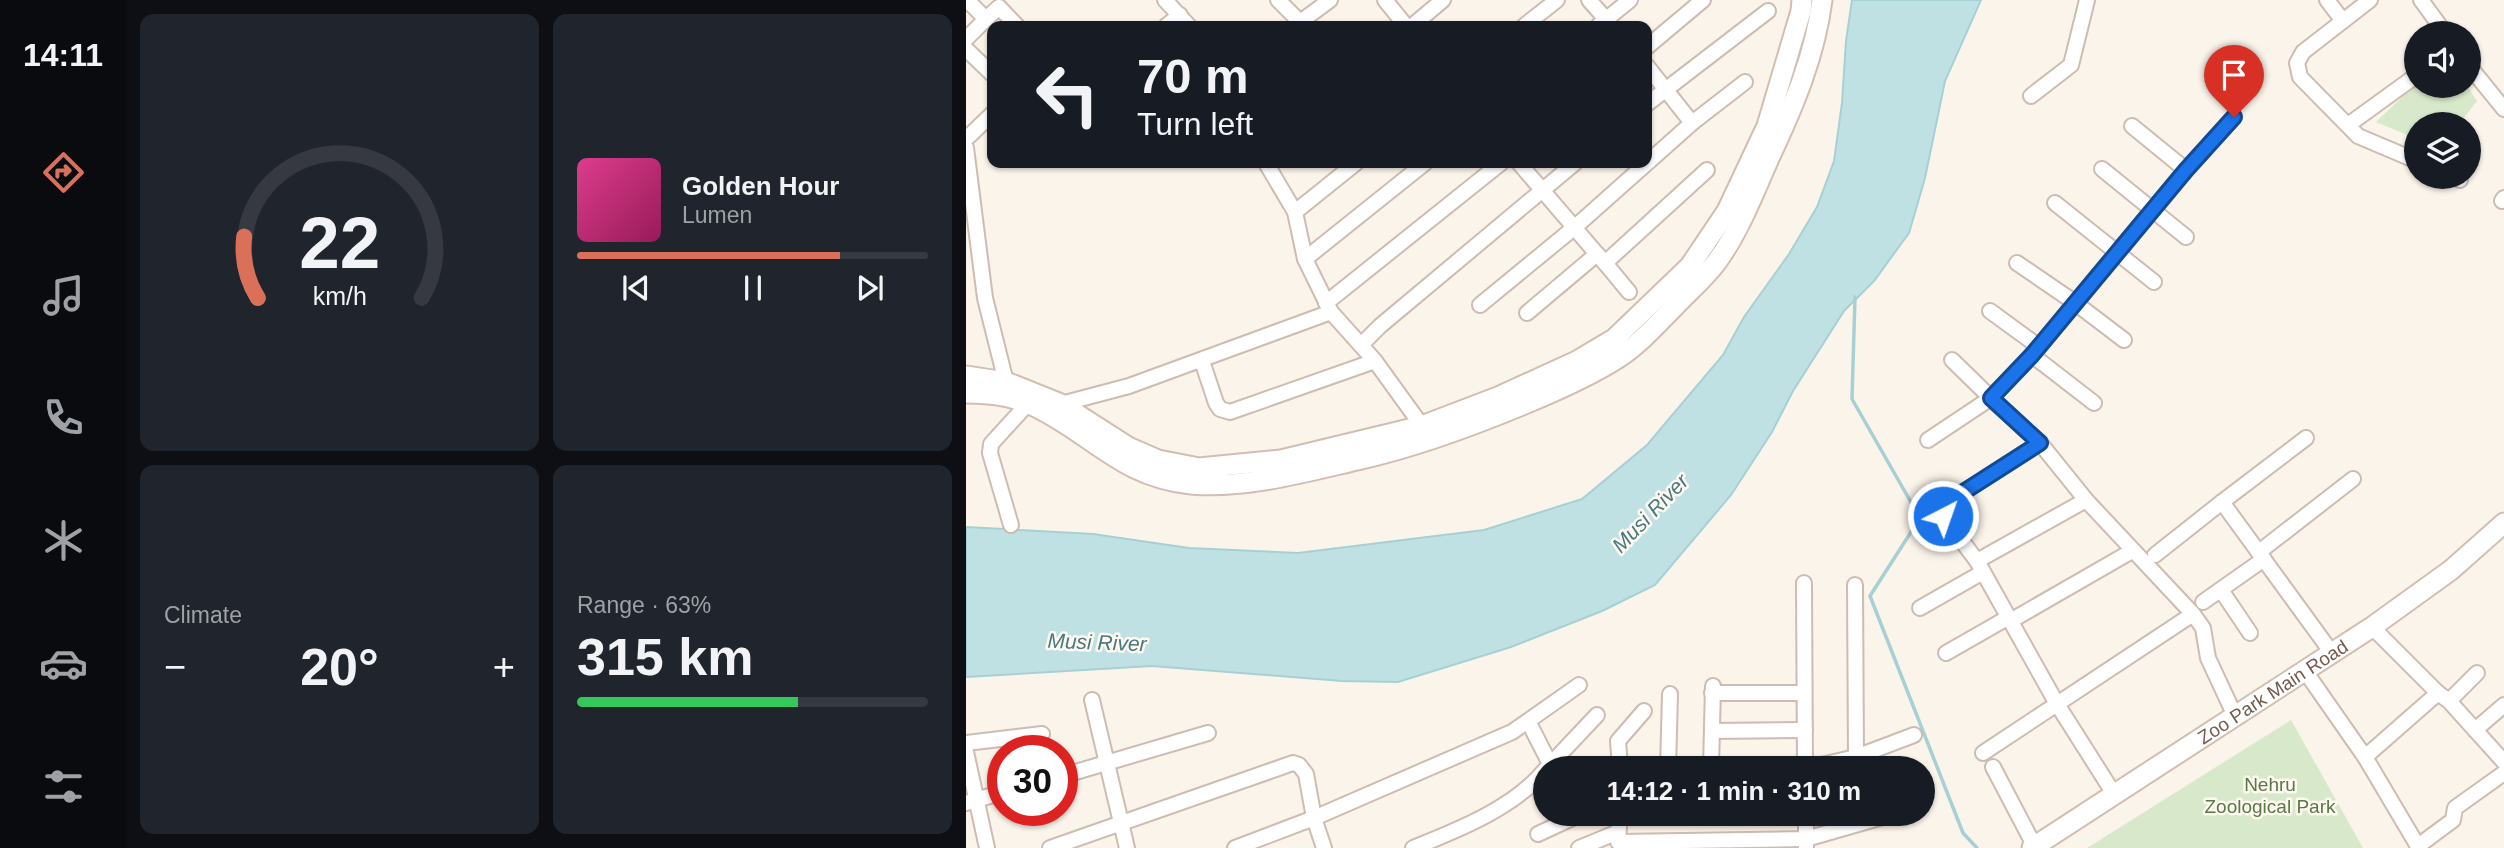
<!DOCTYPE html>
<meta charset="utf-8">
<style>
:root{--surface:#171b24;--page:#20242c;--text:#f1f3f6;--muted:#9ea1a6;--line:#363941;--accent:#db705a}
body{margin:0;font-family:Arial,sans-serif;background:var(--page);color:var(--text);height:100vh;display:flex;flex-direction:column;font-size:26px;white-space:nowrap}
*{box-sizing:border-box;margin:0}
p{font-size:23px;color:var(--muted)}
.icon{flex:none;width:38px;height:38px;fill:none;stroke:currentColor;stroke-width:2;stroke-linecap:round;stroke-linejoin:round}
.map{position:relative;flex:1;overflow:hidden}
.drawer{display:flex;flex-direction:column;gap:14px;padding:14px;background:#0d0f14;width:840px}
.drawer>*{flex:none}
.top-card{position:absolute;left:21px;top:21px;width:665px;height:147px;border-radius:14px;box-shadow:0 2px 5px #0004;background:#171b24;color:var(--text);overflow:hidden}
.fabs{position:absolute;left:1438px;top:21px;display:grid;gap:14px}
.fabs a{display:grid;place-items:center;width:77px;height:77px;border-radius:50%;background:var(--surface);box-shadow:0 2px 5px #0004;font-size:35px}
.speed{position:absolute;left:21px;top:735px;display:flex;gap:14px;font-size:35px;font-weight:700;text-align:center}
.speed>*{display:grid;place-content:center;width:91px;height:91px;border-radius:50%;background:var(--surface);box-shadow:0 2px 5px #0004;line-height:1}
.speed .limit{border:10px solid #d22;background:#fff;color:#111}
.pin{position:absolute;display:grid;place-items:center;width:60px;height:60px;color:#fff;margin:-72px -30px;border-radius:50% 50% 50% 0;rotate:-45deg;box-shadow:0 0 7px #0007}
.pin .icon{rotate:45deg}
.me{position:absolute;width:77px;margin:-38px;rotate:41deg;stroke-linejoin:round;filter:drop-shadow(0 0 5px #0008)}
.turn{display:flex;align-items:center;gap:24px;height:147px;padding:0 35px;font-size:32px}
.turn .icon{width:91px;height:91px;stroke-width:2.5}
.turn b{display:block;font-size:49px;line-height:60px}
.big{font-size:52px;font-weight:700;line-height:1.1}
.drawer .card{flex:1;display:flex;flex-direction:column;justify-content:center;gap:10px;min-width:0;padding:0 24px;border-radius:14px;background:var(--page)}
.drawer .dial{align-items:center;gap:0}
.dial svg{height:182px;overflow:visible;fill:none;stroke:var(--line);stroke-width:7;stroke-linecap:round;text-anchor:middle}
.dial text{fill:var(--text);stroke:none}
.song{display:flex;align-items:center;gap:21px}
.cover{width:84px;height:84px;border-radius:10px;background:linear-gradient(135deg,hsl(330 70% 55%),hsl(330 70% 35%))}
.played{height:7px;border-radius:4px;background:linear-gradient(90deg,var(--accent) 75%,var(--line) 75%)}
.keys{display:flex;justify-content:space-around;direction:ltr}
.heat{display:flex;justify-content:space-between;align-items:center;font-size:38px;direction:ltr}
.charge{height:10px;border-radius:5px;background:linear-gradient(90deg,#34c759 63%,var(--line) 0)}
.drawer .tiles{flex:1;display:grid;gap:14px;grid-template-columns:repeat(2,1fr)}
.trip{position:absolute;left:567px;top:756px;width:402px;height:70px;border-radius:35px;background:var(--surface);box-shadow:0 2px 5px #0004;font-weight:700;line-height:70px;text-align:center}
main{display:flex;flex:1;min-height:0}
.dock{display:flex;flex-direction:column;width:126px;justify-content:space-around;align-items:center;background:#090b0e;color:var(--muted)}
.dock .icon{width:49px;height:49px}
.dock .active{color:var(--accent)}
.dock b{font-size:32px;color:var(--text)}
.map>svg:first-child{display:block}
.green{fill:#d8e8ca}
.water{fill:#c0e1e4;stroke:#a7d0d5;stroke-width:2}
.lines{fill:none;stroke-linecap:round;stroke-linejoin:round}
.stream{stroke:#a7d0d5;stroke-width:3.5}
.street-casing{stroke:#cdbcb1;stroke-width:18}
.secondary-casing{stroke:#d2beb1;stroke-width:23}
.street{stroke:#fff;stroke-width:14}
.secondary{stroke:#fff;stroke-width:19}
.route-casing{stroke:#114b97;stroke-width:18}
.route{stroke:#1a73e8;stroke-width:12}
.labels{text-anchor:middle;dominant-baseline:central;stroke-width:5;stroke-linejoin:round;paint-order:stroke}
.street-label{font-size:19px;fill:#755b4f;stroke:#fef8f1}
.park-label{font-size:19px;fill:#597948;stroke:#fef8f1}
.water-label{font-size:21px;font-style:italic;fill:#47797f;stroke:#fef8f1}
</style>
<main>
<nav class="dock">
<b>14:11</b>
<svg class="icon active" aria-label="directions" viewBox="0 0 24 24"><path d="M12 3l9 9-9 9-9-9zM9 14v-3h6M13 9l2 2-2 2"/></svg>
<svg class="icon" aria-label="music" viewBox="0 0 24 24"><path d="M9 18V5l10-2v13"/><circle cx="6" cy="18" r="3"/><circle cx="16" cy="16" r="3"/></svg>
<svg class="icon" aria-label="phone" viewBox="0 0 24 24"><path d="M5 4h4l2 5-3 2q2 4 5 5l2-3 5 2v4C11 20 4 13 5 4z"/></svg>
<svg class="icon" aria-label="climate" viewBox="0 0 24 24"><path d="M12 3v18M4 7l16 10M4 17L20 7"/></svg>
<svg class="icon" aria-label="car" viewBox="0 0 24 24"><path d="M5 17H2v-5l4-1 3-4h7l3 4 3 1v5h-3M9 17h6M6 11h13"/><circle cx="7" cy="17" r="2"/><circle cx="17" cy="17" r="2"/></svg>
<svg class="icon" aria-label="filters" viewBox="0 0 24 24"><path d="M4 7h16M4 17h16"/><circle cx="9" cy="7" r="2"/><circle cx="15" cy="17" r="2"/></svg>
</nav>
<section class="drawer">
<div class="tiles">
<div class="card dial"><svg viewBox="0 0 100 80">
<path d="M14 69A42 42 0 1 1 86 69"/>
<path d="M14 69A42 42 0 0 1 8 42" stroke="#db705a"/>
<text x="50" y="56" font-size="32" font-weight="700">22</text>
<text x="50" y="72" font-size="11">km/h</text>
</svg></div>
<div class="card">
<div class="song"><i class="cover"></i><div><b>Golden Hour</b><p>Lumen</p></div></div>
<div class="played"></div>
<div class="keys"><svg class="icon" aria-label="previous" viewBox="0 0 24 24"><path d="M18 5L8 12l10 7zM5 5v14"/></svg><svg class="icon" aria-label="pause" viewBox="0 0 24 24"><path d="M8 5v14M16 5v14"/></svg><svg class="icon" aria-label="next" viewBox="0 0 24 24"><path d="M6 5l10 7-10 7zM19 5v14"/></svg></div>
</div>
<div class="card"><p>Climate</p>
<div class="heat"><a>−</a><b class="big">20°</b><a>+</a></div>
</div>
<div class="card"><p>Range · 63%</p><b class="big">315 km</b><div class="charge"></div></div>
</div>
</section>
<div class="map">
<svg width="1538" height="848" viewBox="0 0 1538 848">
<rect width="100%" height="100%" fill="#fbf4eb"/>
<g class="green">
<path d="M1451,83V86H1501L1511,101L1493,124H1451V139L1410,122Z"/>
<path d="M1325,720L1397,848H1121Z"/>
</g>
<path class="water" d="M886,0H1015L979,81L959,178L943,233L908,281L878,311L827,391L806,432L765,495L689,585L636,611L545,647L432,682L376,681L186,666L0,677V527L127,534L223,548L332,553L518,530L616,499L681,445L757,355L778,317L823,254L851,207L868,161L876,103L880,41Z"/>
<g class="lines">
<path class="stream" d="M889,297L886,399L954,518L904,596L997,833L1011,848"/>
<defs>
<g id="street">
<path d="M199,0L223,26"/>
<path d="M312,0L334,22"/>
<path d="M419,0L440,26"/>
<path d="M623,0L645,25"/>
<path d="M1361,0L1377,21L1337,52L1331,63L1334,77L1392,136L1451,161"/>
<path d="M1455,0L1479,33"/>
<path d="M20,19L33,7L51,26"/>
<path d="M1377,21L1404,0"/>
<path d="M200,26L214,15"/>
<path d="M329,26L364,0"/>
<path d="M446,26L477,0"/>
<path d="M558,26L591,0"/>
<path d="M632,26L664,0"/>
<path d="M0,39L20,19L1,0"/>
<path d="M681,47L737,0"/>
<path d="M0,49L26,74"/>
<path d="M681,66L726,123L779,82"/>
<path d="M1503,66L1538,109"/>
<path d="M1065,96L1105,65L1121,0"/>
<path d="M681,104L802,11"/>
<path d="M1382,125L1451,75"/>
<path d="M1166,126L1220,170"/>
<path d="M0,139L26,114"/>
<path d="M0,148L19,298L40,382"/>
<path d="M300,163L329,212L339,259L365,312L409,361L456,426"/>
<path d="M553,163L631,254"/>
<path d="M1136,169L1220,237"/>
<path d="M1487,177L1494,180"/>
<path d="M1536,201L1538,198"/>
<path d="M1089,203L1188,282"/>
<path d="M329,212L390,163"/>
<path d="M339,259L459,163"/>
<path d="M639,263L663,292"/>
<path d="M1051,263L1108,302L1158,340"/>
<path d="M360,303L535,163"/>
<path d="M514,305L609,227L726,123"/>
<path d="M1024,311L1072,346"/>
<path d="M561,313L631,254L639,263L741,170"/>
<path d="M395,345L414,326L609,163"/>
<path d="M1066,355L1128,403"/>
<path d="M236,361L250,403L254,409L264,412L409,361"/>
<path d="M95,404L163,386L365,312"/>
<path d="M1340,438L1256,502L1366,653"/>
<path d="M962,440L1025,398L986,360"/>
<path d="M1074,443L985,500L978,509L977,516L1011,561L1091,704L1148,794"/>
<path d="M45,525L24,453L25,444L67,398"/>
<path d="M1293,552L1387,479"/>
<path d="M1189,555L1256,502"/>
<path d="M1011,561L1120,500"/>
<path d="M838,583L839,768"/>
<path d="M889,585L890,757"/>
<path d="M1255,590L1284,633"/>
<path d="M1237,602L1298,559"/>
<path d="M954,608L1017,572"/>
<path d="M1227,614L1237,628L1242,658L1269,716"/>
<path d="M1046,620L1166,551"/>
<path d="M1406,627L1472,693L1483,701L1538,762"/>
<path d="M980,653L1043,617"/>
<path d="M1339,671L1399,757L1453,848"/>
<path d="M746,693H838"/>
<path d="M126,700L161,848"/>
<path d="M1483,701L1511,673"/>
<path d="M1509,730L1538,705"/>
<path d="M746,731L839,730"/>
<path d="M0,743L76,734"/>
<path d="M0,752L21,848"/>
<path d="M1017,753L1227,614L1120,500L1074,443L1025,398L1066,355L1220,170L1268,117"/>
<path d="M1399,757L1472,693"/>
<path d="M584,764L562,721L613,685"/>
<path d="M1027,767L1069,847"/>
<path d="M581,768L631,715"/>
<path d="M654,768L652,741L678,711"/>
<path d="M702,768L704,694"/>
<path d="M745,768L747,686"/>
<path d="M842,768L890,757L948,735"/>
<path d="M96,776L242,733"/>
<path d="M0,803L37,792"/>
<path d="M840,814V847"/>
<path d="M572,834L615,814"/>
<path d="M652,840L654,814"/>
<path d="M652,842L840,839L927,814"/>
<path d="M1452,846L1487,820L1489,808L1538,773"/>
<path d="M84,848L327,763L333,765L340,774L348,818L358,848"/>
<path d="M269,848L348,818L546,732L562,721"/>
<path d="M447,848C492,830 548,808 579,770"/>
<path d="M613,848L652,832"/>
</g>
<g id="secondary">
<path d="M0,376L40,382L95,404L162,447L192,460L233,468L315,460L456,426L532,397L611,361L648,339L724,266L761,211L801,126L835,11L836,0"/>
<path d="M0,393C22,393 46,395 66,405C125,432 154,477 225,484C278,489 339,472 391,460C450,447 506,426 561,403C592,390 624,376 652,358C674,344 692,323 710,305C724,290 741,276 752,260C775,228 789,189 805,154C828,105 849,55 856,0"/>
<path id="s1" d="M1066,848L1406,627L1485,570L1538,523"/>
</g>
</defs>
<use href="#street" class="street-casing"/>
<use href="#secondary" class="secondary-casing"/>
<use href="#street" class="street"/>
<use href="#secondary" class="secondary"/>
</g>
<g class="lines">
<defs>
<path id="route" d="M977,516L978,509L985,500L1074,443L1025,398L1066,355L1220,170L1268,117"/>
</defs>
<use href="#route" class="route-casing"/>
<use href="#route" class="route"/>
</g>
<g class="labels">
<g class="street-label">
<text stroke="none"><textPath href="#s1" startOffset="287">Zoo Park Main Road</textPath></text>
</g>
<g class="park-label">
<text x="1304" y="784">Nehru<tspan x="1304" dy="22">Zoological Park</tspan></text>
</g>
<g class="water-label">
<text transform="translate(684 513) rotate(-46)">Musi River</text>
<text transform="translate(131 642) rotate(2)">Musi River</text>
</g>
</g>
</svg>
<div class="fabs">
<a><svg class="icon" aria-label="sound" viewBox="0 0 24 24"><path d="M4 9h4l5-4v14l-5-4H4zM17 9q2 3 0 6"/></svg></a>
<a><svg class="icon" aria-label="layers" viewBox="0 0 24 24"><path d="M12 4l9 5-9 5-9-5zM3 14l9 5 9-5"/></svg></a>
</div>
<div class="speed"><div class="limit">30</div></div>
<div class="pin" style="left:1268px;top:117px;background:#d93025"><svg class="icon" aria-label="arrive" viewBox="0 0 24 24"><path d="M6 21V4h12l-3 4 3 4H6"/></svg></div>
<svg class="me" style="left:977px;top:516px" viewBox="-20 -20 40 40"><circle r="17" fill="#1a73e8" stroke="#fff" stroke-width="3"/><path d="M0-11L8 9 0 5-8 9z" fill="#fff"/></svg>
<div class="trip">14:12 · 1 min · 310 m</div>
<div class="top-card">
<div class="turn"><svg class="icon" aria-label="left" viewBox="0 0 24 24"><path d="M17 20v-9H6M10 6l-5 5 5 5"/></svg><div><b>70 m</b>Turn left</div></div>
</div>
</div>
</main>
